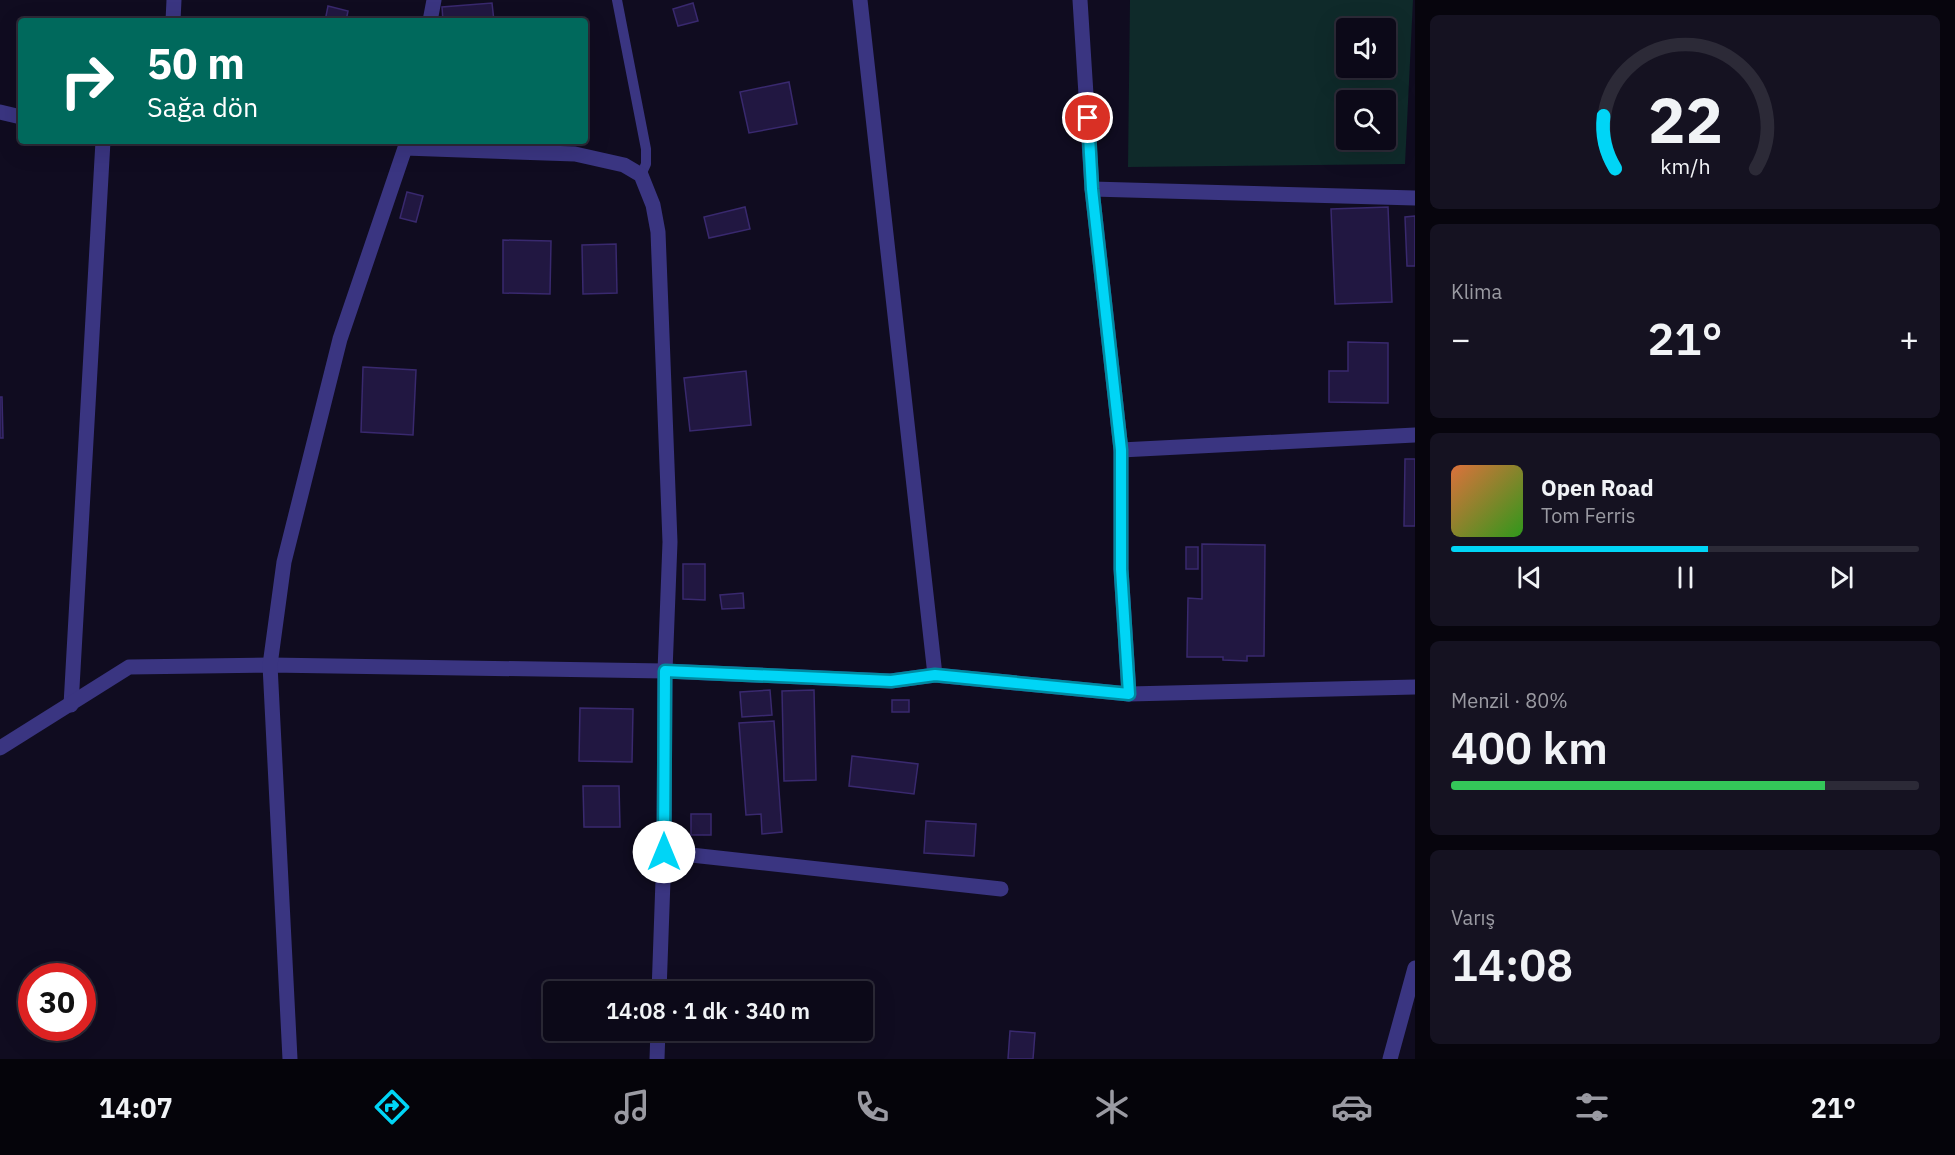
<!DOCTYPE html>
<html lang="tr">
<meta charset="utf-8">
<style>
:root{--surface:#0c0918;--page:#151221;--text:#f1f3f6;--muted:#9a9aa2;--line:#2c2a37;--accent:#00d5f6}
body{margin:0;font-family:"IBM Plex Sans",sans-serif;background:var(--page);color:var(--text);height:100vh;display:flex;flex-direction:column;font-size:22px;white-space:nowrap}
*{box-sizing:border-box;margin:0}
p{font-size:20px;color:var(--muted)}
.icon{flex:none;width:33px;height:33px;fill:none;stroke:currentColor;stroke-width:2;stroke-linecap:round;stroke-linejoin:round}
.map{position:relative;flex:1;overflow:hidden}
.sheet{display:flex;flex-direction:column;gap:15px;padding:15px;background:#07050d;width:540px}
.sheet>*{flex:none}
.hud{position:absolute;left:18px;top:18px;width:570px;height:126px;border-radius:6px;box-shadow:0 6px 24px #0002,0 0 0 2px var(--line);background:#00695c;color:#fff;overflow:hidden}
.tools{position:absolute;left:1336px;top:18px;display:grid;gap:12px}
.tools a{display:grid;place-items:center;width:60px;height:60px;border-radius:6px;background:var(--surface);box-shadow:0 6px 24px #0002,0 0 0 2px var(--line);font-size:30px}
.speed{position:absolute;left:18px;top:963px;display:flex;gap:12px;font-size:30px;font-weight:700;text-align:center}
.speed>*{display:grid;place-content:center;width:78px;height:78px;border-radius:50%;background:var(--surface);box-shadow:0 6px 24px #0002,0 0 0 2px var(--line);line-height:1}
.speed .limit{border:9px solid #d22;background:#fff;color:#111}
.pin{position:absolute;display:grid;place-items:center;width:51px;height:51px;color:#fff;margin:-26px;border:3px solid #fff;border-radius:50%;box-shadow:0 2px 6px #0007}
.me{position:absolute;width:66px;margin:-33px;rotate:0deg;stroke-linejoin:round;filter:drop-shadow(0 0 4px #0008)}
.turn{display:flex;align-items:center;gap:21px;height:126px;padding:0 30px;font-size:27px}
.turn .icon{width:78px;height:78px;stroke-width:2.5}
.turn b{display:block;font-size:42px;line-height:51px}
.big{font-size:45px;font-weight:600;line-height:1.1}
.sheet .widget{flex:1;display:flex;flex-direction:column;justify-content:center;gap:9px;min-width:0;padding:0 21px;border-radius:9px;background:var(--page)}
.sheet .dial{align-items:center;gap:0}
.dial svg{height:156px;overflow:visible;fill:none;stroke:var(--line);stroke-width:7;stroke-linecap:round;text-anchor:middle}
.dial text{fill:var(--text);stroke:none}
.song{display:flex;align-items:center;gap:18px}
.cover{width:72px;height:72px;border-radius:9px;background:linear-gradient(135deg,hsl(20 70% 55%),hsl(110 70% 35%))}
.played{height:6px;border-radius:3px;background:linear-gradient(90deg,var(--accent) 55%,var(--line) 55%)}
.keys{display:flex;justify-content:space-around;direction:ltr}
.heat{display:flex;justify-content:space-between;align-items:center;font-size:33px;direction:ltr}
.charge{height:9px;border-radius:4px;background:linear-gradient(90deg,#34c759 80%,var(--line) 0)}
.trip{position:absolute;left:543px;top:981px;width:330px;height:60px;border-radius:6px;background:var(--surface);box-shadow:0 6px 24px #0002,0 0 0 2px var(--line);font-weight:600;line-height:60px;text-align:center}
.dock{display:flex;height:96px;justify-content:space-around;align-items:center;background:#05040a;color:var(--muted)}
.dock .icon{width:42px;height:42px}
.dock .selected{color:var(--accent)}
.dock b{font-size:27px;color:var(--text)}
main{display:flex;flex:1;min-height:0}
.map>svg:first-child{display:block}
.green{fill:#0f2a2a;fill-rule:evenodd}
.building{fill:#211741;stroke:#39296e;stroke-width:1.5}
.lines{fill:none;stroke-linecap:round;stroke-linejoin:round}
.service{stroke:#3a3581;stroke-width:10}
.minor{stroke:#3a3581;stroke-width:15}
.route-casing{stroke:#008aa0;stroke-width:15}
.route{stroke:#00d5f6;stroke-width:10}
</style>
<main>
<div class="map">
<svg width="1415" height="1059" viewBox="0 0 1415 1059">
<rect width="100%" height="100%" fill="#100c20"/>
<path class="green" d="M1130,0H1413L1405,164L1128,167ZM1347,28H1386V68H1347ZM1347,100H1386V140H1347Z"/>
<g class="building">
<path d="M492,3L494,21H443L442,7Z"/>
<path d="M693,3L698,21L678,26L673,9Z"/>
<path d="M328,6L348,11L346,21H325Z"/>
<path d="M789,82L797,124L749,133L740,92Z"/>
<path d="M407,192L423,196L416,222L400,218Z"/>
<path d="M745,207L750,229L709,238L704,217Z"/>
<path d="M1388,207L1392,302L1335,304L1331,209Z"/>
<path d="M1415,216V266H1407L1405,217Z"/>
<path d="M503,240L551,241L550,294L503,293Z"/>
<path d="M616,244L617,293L583,294L582,245Z"/>
<path d="M1348,342L1388,343V403L1329,402V371H1348Z"/>
<path d="M363,367L416,370L413,435L361,432Z"/>
<path d="M746,371L751,425L690,431L684,378Z"/>
<path d="M0,397H2L3,438H0Z"/>
<path d="M1405,459H1415V526H1404Z"/>
<path d="M1202,544L1265,545L1264,656H1247V661L1223,660V657H1187L1188,598L1202,599Z"/>
<rect x="1186" y="547" width="12" height="22"/>
<path d="M683,564H705V600L683,599Z"/>
<path d="M743,593L744,608L722,609L720,595Z"/>
<path d="M770,690L772,715L742,717L740,692Z"/>
<path d="M814,690L816,780L784,781L782,691Z"/>
<rect x="892" y="700" width="17" height="12"/>
<path d="M580,708L633,709L632,762L579,761Z"/>
<path d="M774,721L782,832L762,834L761,814L746,815L739,723Z"/>
<path d="M852,756L918,764L914,794L849,786Z"/>
<path d="M583,786H619L620,827H584Z"/>
<rect x="691" y="814" width="20" height="21"/>
<path d="M926,821L976,824L974,856L924,853Z"/>
<path d="M1010,1031L1035,1033L1033,1059H1008Z"/>
</g>
<g class="lines">
<path class="service" d="M617,0L646,149V164L641,175"/>
<g class="minor">
<path d="M860,0L935,675"/>
<path d="M1080,0L1092,189L1121,450V569L1129,694"/>
<path d="M173,21L174,0"/>
<path d="M430,21L434,0"/>
<path d="M0,112L21,117"/>
<path d="M1092,189L1415,198"/>
<path d="M1121,450L1415,435"/>
<path d="M71,705L103,141"/>
<path d="M0,748L129,667L270,665L665,671L891,681L935,675L1129,694L1415,687"/>
<path d="M664,852L1001,889"/>
<path d="M290,1059L270,665L284,562L340,339L405,148L575,154L624,165L641,175L653,205L658,232L670,542L665,671L664,852L659,992"/>
<path d="M657,1059L658,1030"/>
<path d="M1390,1059L1415,968"/>
</g>
</g>
<g class="lines">
<defs>
<path id="route" d="M664,852L665,671L891,681L935,675L1129,694L1121,569V450L1092,189L1088,118"/>
</defs>
<use href="#route" class="route-casing"/>
<use href="#route" class="route"/>
</g>
</svg>
<div class="tools">
<a><svg class="icon" aria-label="sound" viewBox="0 0 24 24"><path d="M4 9h4l5-4v14l-5-4H4zM17 9q2 3 0 6"/></svg></a>
<a><svg class="icon" aria-label="search" viewBox="0 0 24 24"><circle cx="10" cy="10" r="6"/><path d="M15 15l6 6"/></svg></a>
</div>
<div class="speed"><div class="limit">30</div></div>
<div class="pin" style="left:1088px;top:118px;background:#d93025"><svg class="icon" aria-label="arrive" viewBox="0 0 24 24"><path d="M6 21V4h12l-3 4 3 4H6"/></svg></div>
<svg class="me" style="left:664px;top:852px" viewBox="-20 -20 40 40"><circle r="19" fill="#fff"/><path d="M0-13L10 11 0 6-10 11z" fill="#00d5f6"/></svg>
<div class="trip">14:08 · 1 dk · 340 m</div>
<div class="hud">
<div class="turn"><svg class="icon" aria-label="right" viewBox="0 0 24 24"><path d="M7 20v-9h11M14 6l5 5-5 5"/></svg><div><b>50 m</b>Sağa dön</div></div>
</div>
</div>
<section class="sheet">
<div class="widget dial"><svg viewBox="0 0 100 80">
<path d="M14 69A42 42 0 1 1 86 69"/>
<path d="M14 69A42 42 0 0 1 8 42" stroke="#00d5f6"/>
<text x="50" y="56" font-size="32" font-weight="700">22</text>
<text x="50" y="72" font-size="11">km/h</text>
</svg></div>
<div class="widget"><p>Klima</p>
<div class="heat"><a>−</a><b class="big">21°</b><a>+</a></div>
</div>
<div class="widget">
<div class="song"><i class="cover"></i><div><b>Open Road</b><p>Tom Ferris</p></div></div>
<div class="played"></div>
<div class="keys"><svg class="icon" aria-label="previous" viewBox="0 0 24 24"><path d="M18 5L8 12l10 7zM5 5v14"/></svg><svg class="icon" aria-label="pause" viewBox="0 0 24 24"><path d="M8 5v14M16 5v14"/></svg><svg class="icon" aria-label="next" viewBox="0 0 24 24"><path d="M6 5l10 7-10 7zM19 5v14"/></svg></div>
</div>
<div class="widget"><p>Menzil · 80%</p><b class="big">400 km</b><div class="charge"></div></div>
<div class="widget"><p>Varış</p><b class="big">14:08</b></div>
</section>
</main>
<nav class="dock">
<b>14:07</b>
<svg class="icon selected" aria-label="directions" viewBox="0 0 24 24"><path d="M12 3l9 9-9 9-9-9zM9 14v-3h6M13 9l2 2-2 2"/></svg>
<svg class="icon" aria-label="music" viewBox="0 0 24 24"><path d="M9 18V5l10-2v13"/><circle cx="6" cy="18" r="3"/><circle cx="16" cy="16" r="3"/></svg>
<svg class="icon" aria-label="phone" viewBox="0 0 24 24"><path d="M5 4h4l2 5-3 2q2 4 5 5l2-3 5 2v4C11 20 4 13 5 4z"/></svg>
<svg class="icon" aria-label="climate" viewBox="0 0 24 24"><path d="M12 3v18M4 7l16 10M4 17L20 7"/></svg>
<svg class="icon" aria-label="car" viewBox="0 0 24 24"><path d="M5 17H2v-5l4-1 3-4h7l3 4 3 1v5h-3M9 17h6M6 11h13"/><circle cx="7" cy="17" r="2"/><circle cx="17" cy="17" r="2"/></svg>
<svg class="icon" aria-label="filters" viewBox="0 0 24 24"><path d="M4 7h16M4 17h16"/><circle cx="9" cy="7" r="2"/><circle cx="15" cy="17" r="2"/></svg>
<b>21°</b>
</nav>
